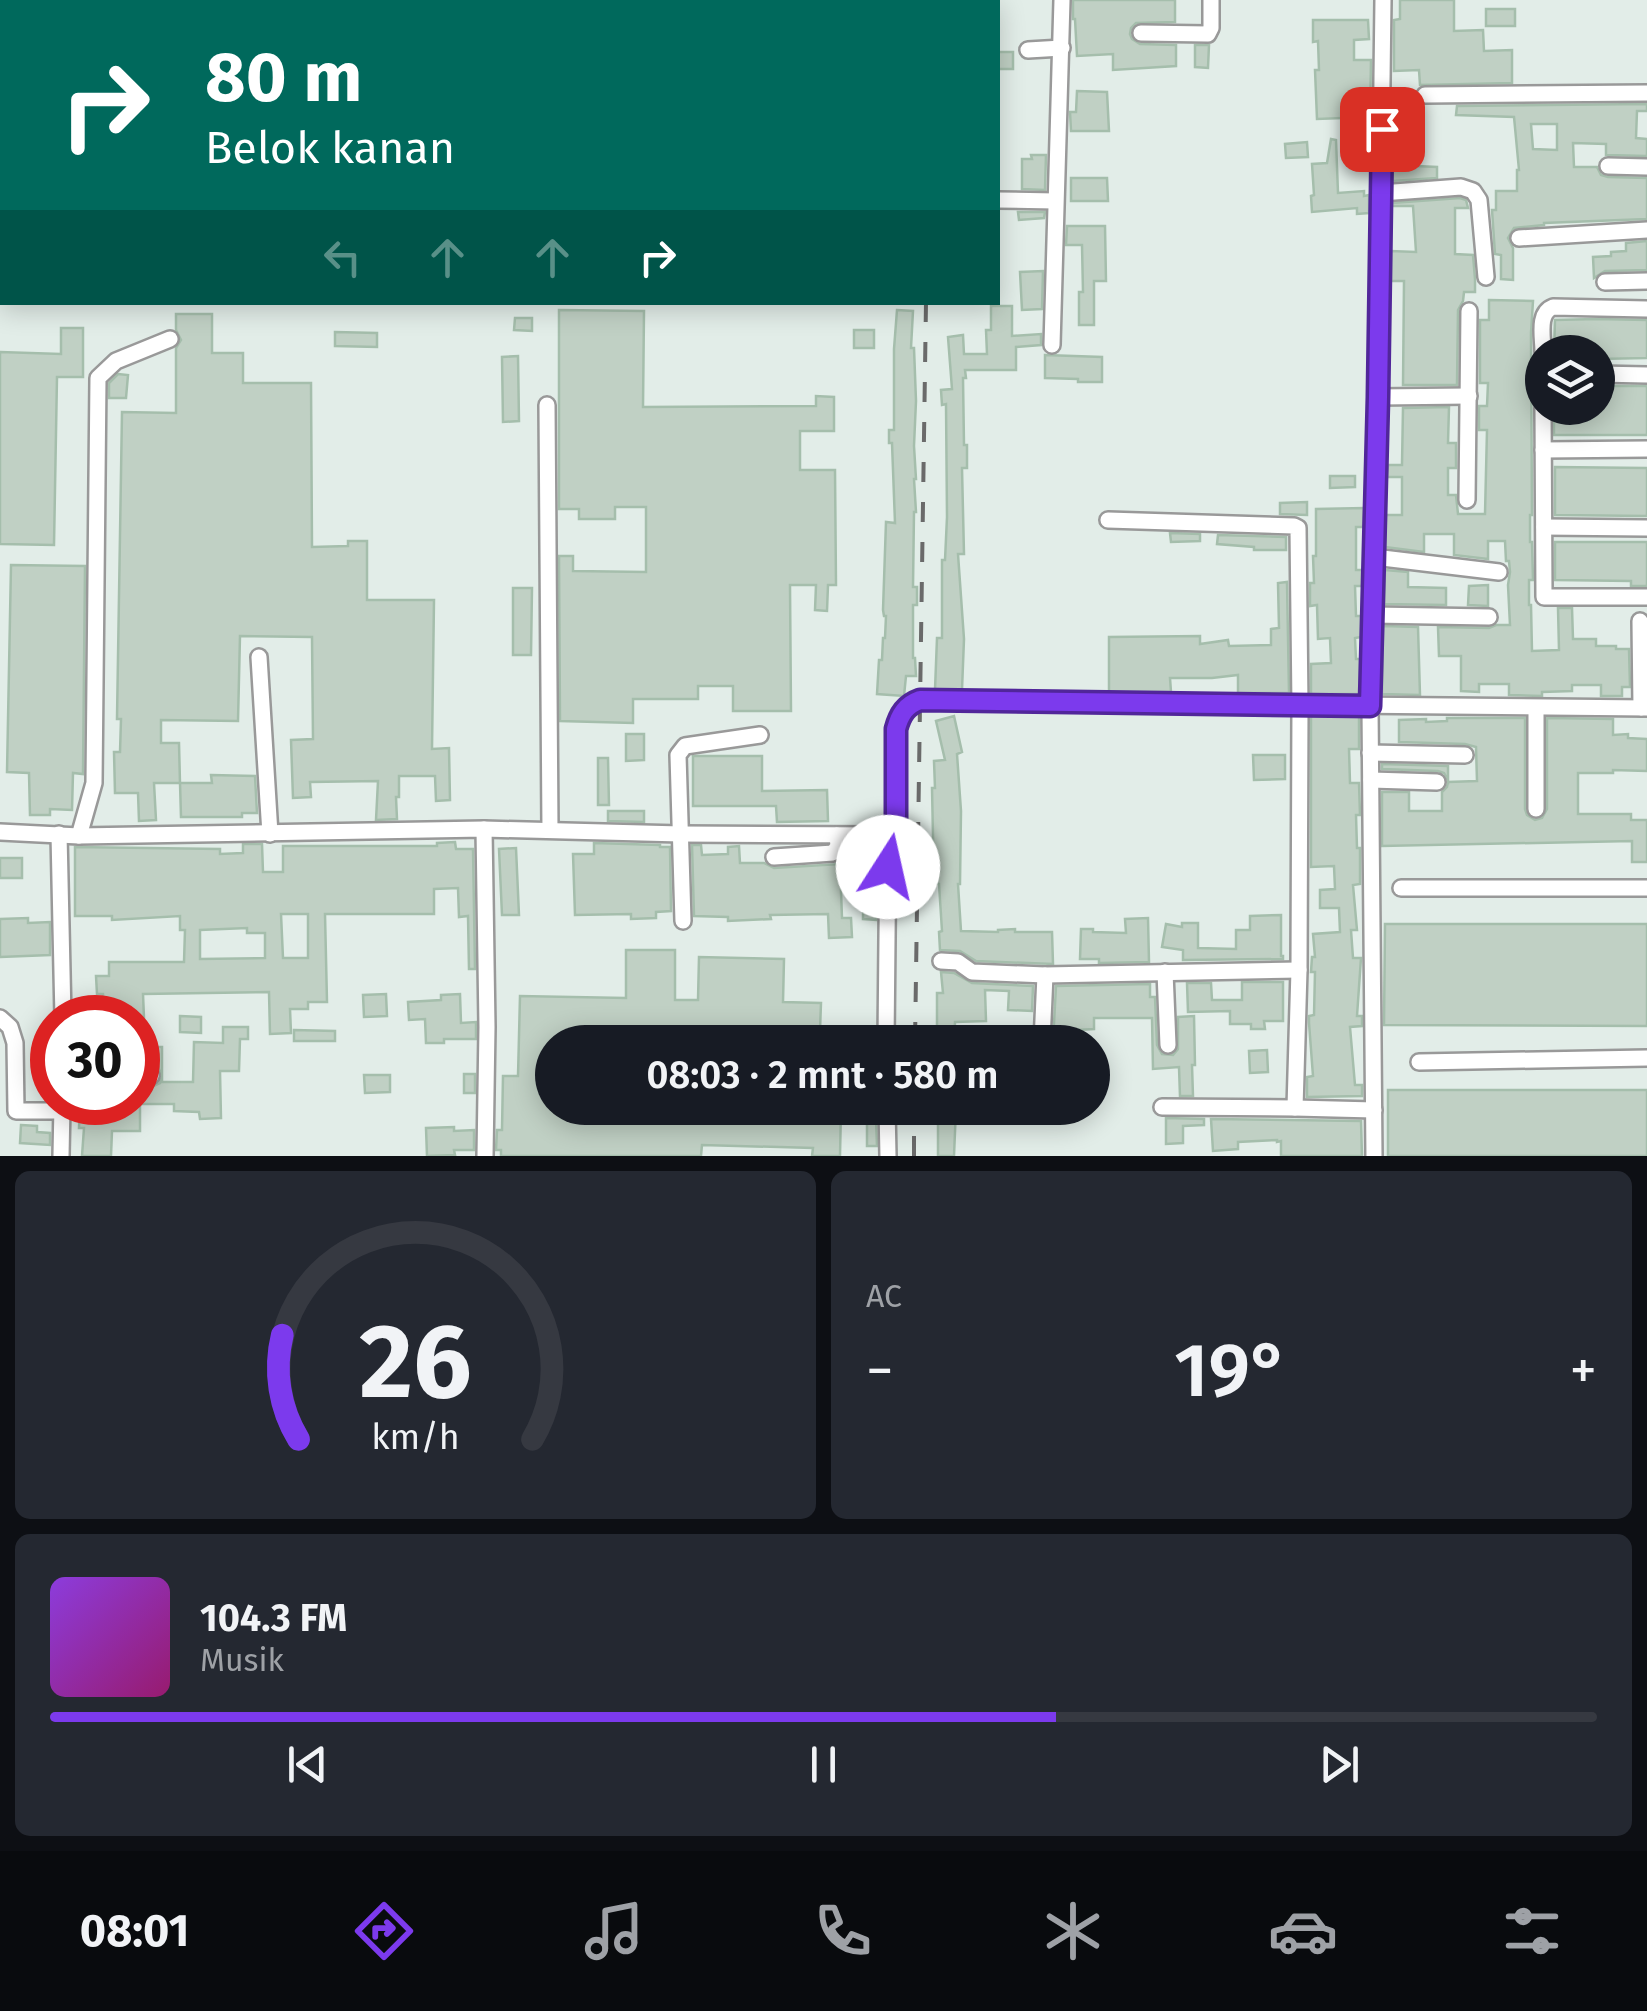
<!DOCTYPE html>
<html lang="id">
<meta charset="utf-8">
<style>
:root{--surface:#171b24;--page:#242831;--text:#f1f3f6;--muted:#9ea1a6;--line:#363941;--accent:#7c3aed}
body{margin:0;font-family:"Fira Sans",sans-serif;background:var(--page);color:var(--text);height:100vh;display:flex;flex-direction:column;font-size:38px;white-space:nowrap}
*{box-sizing:border-box;margin:0}
p{font-size:32px;color:var(--muted)}
.icon{flex:none;width:55px;height:55px;fill:none;stroke:currentColor;stroke-width:2;stroke-linecap:round;stroke-linejoin:round}
.map{position:relative;height:1156px;overflow:hidden}
.details{display:flex;flex-direction:column;gap:15px;padding:15px;background:#0d0f14;flex:1}
.details>*{flex:none}
.guide{position:absolute;left:0px;top:0px;width:1000px;height:305px;box-shadow:0 5px 25px #0003;background:#00695c;color:#fff;overflow:hidden}
.controls{position:absolute;left:1525px;top:335px;display:grid;gap:20px}
.controls a{display:grid;place-items:center;width:90px;height:90px;border-radius:50%;background:var(--surface);box-shadow:0 5px 25px #0003;font-size:50px}
.speed{position:absolute;left:30px;top:995px;display:flex;gap:20px;font-size:50px;font-weight:700;text-align:center}
.speed>*{display:grid;place-content:center;width:130px;height:130px;border-radius:50%;background:var(--surface);box-shadow:0 5px 25px #0003;line-height:1}
.speed .limit{border:15px solid #d22;background:#fff;color:#111}
.pin{position:absolute;display:grid;place-items:center;width:85px;height:85px;color:#fff;margin:-42px;border-radius:20px;box-shadow:0 5px 15px #0006}
.me{position:absolute;width:110px;margin:-55px;rotate:10deg;stroke-linejoin:round;filter:drop-shadow(0 0 8px #0008)}
.turn{display:flex;align-items:center;gap:35px;height:210px;padding:0 40px;font-size:45px}
.turn .icon{width:130px;height:130px;stroke-width:2.5}
.turn b{display:block;font-size:70px;line-height:85px}
.lanes{display:flex;align-items:center;height:95px;padding:0 40px;background:#0003;justify-content:center;gap:50px;direction:ltr}
.lanes .off{opacity:.35}
.big{font-size:75px;font-weight:600;line-height:1.1}
.details .card{flex:1;display:flex;flex-direction:column;justify-content:center;gap:15px;min-width:0;padding:0 35px;border-radius:15px;background:var(--page)}
.details .dial{align-items:center;gap:0}
.dial svg{height:260px;overflow:visible;fill:none;stroke:var(--line);stroke-width:7;stroke-linecap:round;text-anchor:middle}
.dial text{fill:var(--text);stroke:none}
.song{display:flex;align-items:center;gap:30px}
.cover{width:120px;height:120px;border-radius:15px;background:linear-gradient(135deg,hsl(270 70% 55%),hsl(320 70% 35%))}
.played{height:10px;border-radius:5px;background:linear-gradient(90deg,var(--accent) 65%,var(--line) 65%)}
.keys{display:flex;justify-content:space-around;direction:ltr}
.heat{display:flex;justify-content:space-between;align-items:center;font-size:55px;direction:ltr}
.details .tiles{flex:1;display:grid;gap:15px;grid-template-columns:1fr 1fr}
.card:last-child{grid-column:span 2}
.trip{position:absolute;left:535px;top:1025px;width:575px;height:100px;border-radius:50px;background:var(--surface);box-shadow:0 5px 25px #0003;font-weight:600;line-height:100px;text-align:center}
.menu{display:flex;height:160px;justify-content:space-around;align-items:center;background:#090b0e;color:var(--muted)}
.menu .icon{width:70px;height:70px}
.menu .selected{color:var(--accent)}
.menu b{font-size:45px;color:var(--text)}
.map>svg:first-child{display:block}
.building{fill:#c0d0c4;stroke:#a5beac;stroke-width:2.5;fill-rule:evenodd}
.lines{fill:none;stroke-linecap:round;stroke-linejoin:round}
.minor-casing{stroke:#999;stroke-width:20}
.minor{stroke:#fff;stroke-width:15}
.rail{stroke:#6a6a6a;stroke-width:4;stroke-dasharray:20 20;stroke-linecap:butt}
.route-casing{stroke:#51269a;stroke-width:25}
.route{stroke:#7c3aed;stroke-width:18}
</style>
<div class="map">
<svg width="1647" height="1156" viewBox="0 0 1647 1156">
<rect width="100%" height="100%" fill="#e2ede8"/>
<g class="building">
<path d="M1073,0H1175V22L1136,23L1131,28L1130,34L1132,39L1140,44L1176,45V66L1113,70V54L1077,56L1075,19H1073Z"/>
<path d="M1400,0H1454V31L1483,30L1484,51L1512,50V83L1420,85L1419,70L1394,71V20L1400,19Z"/>
<rect x="1486" y="9" width="29" height="17"/>
<path d="M1313,20H1368L1369,39L1354,40V60H1371L1370,117L1317,119L1315,70H1319L1318,41L1313,42Z"/>
<path d="M1195,45H1209L1208,68L1195,67Z"/>
<rect x="998" y="52" width="15" height="17"/>
<path d="M1077,91L1107,92L1109,131H1071L1070,112H1076Z"/>
<path d="M1415,98L1420,105L1421,113L1397,114L1396,100Z"/>
<path d="M1647,104V111H1637L1636,138L1647,139V156L1606,155V144L1573,143L1574,167H1597L1601,175L1608,177L1647,178V219L1544,223V225L1514,228L1508,238L1513,248V280L1501,279V255L1495,254L1492,210H1496V191H1517V170H1519L1514,117L1456,115L1457,106ZM1531,124H1557V150L1533,149Z"/>
<path d="M1331,139L1336,140L1338,193L1364,191V196L1369,195V213L1357,214V208L1312,212L1311,196L1314,195L1312,164L1327,163Z"/>
<path d="M1307,142L1308,157L1286,158L1285,144Z"/>
<path d="M1031,155H1046L1045,190L1022,189V159H1032Z"/>
<path d="M1393,165L1437,167V178L1392,181Z"/>
<path d="M1071,178H1107L1108,201H1071Z"/>
<path d="M1460,198L1466,200L1468,208H1455V254L1473,255L1475,279V292H1464L1463,301L1458,310L1457,385H1403L1404,281H1391V251L1416,252L1413,206H1392V203Z"/>
<path d="M1018,212H1045L1044,218L1019,220Z"/>
<path d="M1067,226H1105L1106,281H1094V325H1079V292H1083L1082,245H1066Z"/>
<path d="M1647,241V270L1605,271L1594,278L1593,257L1611,256V252L1626,251V243Z"/>
<path d="M1043,271L1042,309L1022,310L1020,272Z"/>
<path d="M1489,300L1533,301L1531,333L1532,515H1530V542H1532L1533,580H1529V605H1531L1532,651L1559,650L1558,608H1572L1573,639H1596V646H1616V649H1629L1630,687H1622V696H1601V685H1572V691L1542,692V696L1509,695V684H1479V692L1461,691V656H1439L1438,627L1489,628L1496,625H1510L1508,585L1510,572L1509,561H1506L1505,541H1488V559L1454,555V534H1424V552L1385,547L1386,515H1402V477H1387L1388,465H1402L1403,408L1449,407L1448,443H1456V468H1448V495H1456L1458,514H1485L1487,430H1479V406H1487L1488,383H1480V320H1489Z"/>
<path d="M991,306H1012V336L1041,334V345L1016,347V370H965L966,378H963L964,445H967V468H962L964,554H958L964,639L962,690H935L937,638H942V560H945L947,517L946,404L942,405L941,390L952,389L948,337L963,335L964,354H987L986,330H991Z"/>
<path d="M559,310L644,311L643,407L816,406V396L834,397V431H800V470H835L836,585H828L827,611L815,610L816,585H790L791,711H733V686H698V699H633V723L560,721L559,556H573V571L646,572V507H615V519H579V509H559Z"/>
<path d="M897,310L913,311L911,348H914L916,401L914,446L916,479H914L916,512H914L913,587H917V605H913V658H915L916,676H906L904,696L877,694L879,660H882L883,638H885L886,616H884L883,610L886,522L895,523L892,443H889V430H894V349Z"/>
<path d="M176,314H212V353H243V383H311L312,547L348,546V541H367V600H434L432,749L449,748L450,800L436,801L435,776H399V797H396L397,819L376,820L378,781L310,782L311,797L293,798L291,740L313,739L312,637L240,636L238,721L161,720V743H179L180,783H154L156,820L139,821L138,793H115L114,752H120L121,719H117L122,412L176,413V348L181,340L176,330Z"/>
<path d="M515,318H532V331L514,330Z"/>
<path d="M1596,319L1647,320V358L1598,359V352H1554L1555,320Z"/>
<path d="M61,328H83V377H57L54,545L0,544V352L61,354Z"/>
<rect x="854" y="330" width="20" height="18"/>
<path d="M335,332L377,333V347L335,346Z"/>
<path d="M1045,355L1102,357V382H1078V379L1045,378Z"/>
<path d="M518,356L519,421L503,422L502,357Z"/>
<path d="M118,374L128,375L126,398H109V383Z"/>
<path d="M1598,386H1647V435H1554V408H1598Z"/>
<path d="M1555,467L1647,468V516L1555,515Z"/>
<path d="M1330,476H1355V487L1330,488Z"/>
<path d="M1307,502V515L1280,514V503Z"/>
<path d="M1364,508L1363,527H1356V570H1362V586H1355L1356,616H1361V637L1355,638L1356,659H1360L1359,694H1311V664L1331,663L1330,638L1318,639L1317,605L1310,606V583H1314L1313,556H1316V509Z"/>
<path d="M1170,533L1200,534V541L1171,542Z"/>
<path d="M1218,535L1286,537V550H1254V547L1217,544Z"/>
<path d="M1555,542H1647V586H1631V581L1555,580Z"/>
<path d="M11,565L85,566L83,774L73,773L72,810L50,809V815H30L29,773L7,772Z"/>
<path d="M1385,570L1408,572V587L1446,588V605L1384,604Z"/>
<path d="M1287,582L1289,693H1238V675L1212,678H1170L1171,692H1109V637L1200,636V644L1228,640L1229,646L1271,645V629L1279,628L1278,583Z"/>
<path d="M1488,585V606L1468,605L1469,586Z"/>
<path d="M513,588H532L531,655H513Z"/>
<path d="M1383,626L1418,627L1420,695L1382,694Z"/>
<path d="M954,716L962,752L957,754L961,811L960,884H958L961,931L998,932V930L1015,929V932H1052L1053,964L976,961L960,951L940,950L939,932L942,931L939,884H934L932,788H935L934,761L945,760L936,721Z"/>
<path d="M1311,716H1359V749H1349L1350,783H1359L1360,815H1356L1357,848H1360V884L1353,885L1357,930H1351L1353,958H1361L1357,1016H1362V1026L1350,1027L1355,1085H1362V1096L1307,1097V1077L1313,1076L1309,1023V1016L1314,1015L1315,972H1311L1312,957H1315L1313,934L1340,932L1339,908H1320V890L1335,889L1334,866L1311,867Z"/>
<path d="M1447,718H1525V809L1527,815L1535,820L1542,818L1547,809V718L1613,719V735L1628,734V738L1647,739V771L1613,770V773H1578V814H1631V820H1647V862H1632V841L1382,846V792H1409V811H1442V792L1447,787L1448,782L1477,781L1476,747L1465,744L1399,742V720L1426,719V722L1447,721Z"/>
<path d="M626,734H644V760L626,761Z"/>
<path d="M1253,755H1285V779L1254,780Z"/>
<path d="M693,756H762V791L827,790L828,821L777,822L776,806H693Z"/>
<path d="M598,758H608L609,805H598Z"/>
<path d="M1382,764L1448,766V780L1444,773L1438,771L1382,769Z"/>
<path d="M211,775L255,776L257,813H242V817H181L180,783H212Z"/>
<path d="M608,811H644V822L608,821Z"/>
<path d="M455,842L456,849H473L475,969H469L468,916L459,917L458,888L434,889V914H325L327,1002H308V1009H290L291,1033L270,1034L269,992L143,994L144,1018H104L103,994H97L96,976H109V962H184L185,930H180V916L112,920V916H75V847L220,849V854L243,853V844H262L263,872H283V846H437V843ZM281,914H308V958H283ZM247,928V933H265V958L200,959V930Z"/>
<path d="M594,843L660,845V847H670L671,911L656,912V918L631,919V914L575,915L573,854H594Z"/>
<path d="M692,845H701L702,855L728,854V847L739,846L740,863H764L774,868L840,864L842,918H851L852,937L829,938L828,914L770,915L771,919L728,921V917L694,916Z"/>
<path d="M864,846H877L876,920L863,919Z"/>
<path d="M516,848L519,915H502L499,849Z"/>
<rect x="0" y="858" width="22" height="20"/>
<path d="M1281,915V956H1283V959L1183,960V950L1162,947L1166,924L1182,927V923H1198V948L1236,949V930H1250V916Z"/>
<path d="M28,918V923L50,922V955L0,957V919Z"/>
<path d="M1148,918L1149,962L1099,963V959H1080L1081,929H1093V932L1126,933L1125,919Z"/>
<path d="M1385,924H1647V1026L1384,1025Z"/>
<path d="M626,950H675V1000H698L699,957L784,959L783,1002L821,1003L820,1030L817,1034V1042H552V1108H841L840,1156H812L813,1148L702,1145L701,1156H501V1150H496L497,1130H502L503,1076H518L520,996L626,998Z"/>
<path d="M941,972L954,973L972,983L1033,986L1032,1011L1008,1010L1009,991L985,990L986,1021L955,1022L954,1042H941L940,1036H937V993H943Z"/>
<path d="M1242,982H1283V1021H1264L1265,1029H1251V1024H1230V1011L1188,1012L1187,983H1211L1212,1000H1242Z"/>
<path d="M1150,984V997H1155L1157,1045L1162,1054L1173,1055L1178,1049V1017L1194,1016L1195,1065H1192L1193,1096H1180L1179,1067L1153,1069L1152,1018H1094V1029L1077,1030V1036H1067V1042H1053L1056,986Z"/>
<path d="M386,994L387,1016L364,1017L363,995Z"/>
<path d="M460,994L461,1023L476,1022V1039H444V1043H426L425,1019L409,1020L408,1002L441,1000V995Z"/>
<path d="M180,1016L201,1017V1033L180,1032Z"/>
<path d="M223,1027H248V1039H240L239,1071H220L221,1118L200,1119L199,1112L174,1111V1104H140V1131H112L111,1156H82L84,1128H79L80,1102H138V1086L151,1087L160,1083L162,1076L158,1067L142,1064V1047H162V1082H193L194,1042L223,1043Z"/>
<path d="M294,1030L335,1031V1041H294Z"/>
<path d="M1267,1050L1268,1072L1250,1073L1249,1051Z"/>
<rect x="464" y="1074" width="11" height="19"/>
<path d="M364,1075H390V1092L365,1093Z"/>
<rect x="1388" y="1090" width="259" height="66"/>
<path d="M938,1108H956L954,1156H938Z"/>
<path d="M1166,1118L1204,1119V1125L1183,1126V1143L1166,1144Z"/>
<path d="M867,1119H876L877,1146H867Z"/>
<path d="M1211,1119L1361,1121L1362,1156H1281V1141L1277,1142V1140L1238,1142V1149L1213,1151Z"/>
<path d="M21,1125L37,1126V1132L50,1133V1145L20,1143Z"/>
<path d="M454,1127V1131L474,1130V1150H454L455,1155L427,1156L426,1128Z"/>
</g>
<g class="lines">
<defs>
<g id="minor">
<path d="M70,0V2"/>
<path d="M767,2L772,0"/>
<path d="M1141,33L1208,34L1211,28V0"/>
<path d="M1028,50L1062,48"/>
<path d="M1425,95L1647,93"/>
<path d="M0,97H2"/>
<path d="M1608,166L1647,167"/>
<path d="M1381,193L1461,187L1473,191L1479,200L1486,277"/>
<path d="M998,200L1055,201"/>
<path d="M1519,238L1647,230"/>
<path d="M1605,282L1647,281"/>
<path d="M1052,345L1062,0"/>
<path d="M1543,352C1543,337 1537,313 1553,307L1647,309"/>
<path d="M1598,374L1647,375"/>
<path d="M1378,397L1469,396"/>
<path d="M547,405L550,830"/>
<path d="M1543,408L1544,597H1647"/>
<path d="M1543,450L1647,449"/>
<path d="M1467,500L1469,311"/>
<path d="M1108,520L1294,526L1298,528L1300,706L1299,970L1295,1108L1162,1107"/>
<path d="M1544,527L1647,528"/>
<path d="M1374,557L1499,572"/>
<path d="M1373,615L1489,617"/>
<path d="M1640,621L1641,708"/>
<path d="M259,657L270,834"/>
<path d="M1536,708V809"/>
<path d="M1370,753L1465,755"/>
<path d="M1371,780L1437,782"/>
<path d="M484,829L487,1027L485,1156"/>
<path d="M0,832L79,836L484,829L681,834L888,835L893,828L896,818V729C899,714 906,705 920,701L1647,708"/>
<path d="M59,834L63,1018"/>
<path d="M79,836L94,783L98,378L116,361L170,339"/>
<path d="M774,857L833,853L838,846L837,835"/>
<path d="M1401,888H1647"/>
<path d="M683,921L678,755L685,746L760,735"/>
<path d="M941,961L958,962L972,972L1045,975L1299,970"/>
<path d="M1165,972L1168,1045"/>
<path d="M0,1018L10,1027L15,1043L16,1111H62"/>
<path d="M827,1039L886,1040"/>
<path d="M886,1042L888,835"/>
<path d="M1042,1042L1045,975"/>
<path d="M1419,1062L1647,1058"/>
<path d="M138,1075L151,1076"/>
<path d="M887,1108L888,1156"/>
<path d="M1295,1108L1374,1110"/>
<path d="M61,1156L62,1105"/>
<path d="M1374,1156L1370,707L1378,397L1383,0"/>
</g>
</defs>
<use href="#minor" class="minor-casing"/>
<use href="#minor" class="minor"/>
<g class="rail">
<path d="M929,2V0"/>
<path d="M915,1042L926,302"/>
<path d="M914,1156V1108"/>
</g>
</g>
<g class="lines">
<defs>
<path id="route" d="M888,867V834L893,828L896,818V729C900,714 906,705 920,700L1370,706L1378,397L1382,129"/>
</defs>
<use href="#route" class="route-casing"/>
<use href="#route" class="route"/>
</g>
</svg>
<div class="controls">
<a><svg class="icon" aria-label="layers" viewBox="0 0 24 24"><path d="M12 4l9 5-9 5-9-5zM3 14l9 5 9-5"/></svg></a>
</div>
<div class="speed"><div class="limit">30</div></div>
<div class="pin" style="left:1382px;top:129px;background:#d93025"><svg class="icon" aria-label="arrive" viewBox="0 0 24 24"><path d="M6 21V4h12l-3 4 3 4H6"/></svg></div>
<svg class="me" style="left:888px;top:867px" viewBox="-20 -20 40 40"><circle r="19" fill="#fff"/><path d="M0-13L10 11 0 6-10 11z" fill="#7c3aed"/></svg>
<div class="trip">08:03 · 2 mnt · 580 m</div>
<div class="guide">
<div class="turn"><svg class="icon" aria-label="right" viewBox="0 0 24 24"><path d="M7 20v-9h11M14 6l5 5-5 5"/></svg><div><b>80 m</b>Belok kanan</div></div>
<div class="lanes"><svg class="icon off" aria-label="left" viewBox="0 0 24 24"><path d="M17 20v-9H6M10 6l-5 5 5 5"/></svg><svg class="icon off" aria-label="ahead" viewBox="0 0 24 24"><path d="M12 20V5M6 11l6-6 6 6"/></svg><svg class="icon off" aria-label="ahead" viewBox="0 0 24 24"><path d="M12 20V5M6 11l6-6 6 6"/></svg><svg class="icon" aria-label="right" viewBox="0 0 24 24"><path d="M7 20v-9h11M14 6l5 5-5 5"/></svg></div>
</div>
</div>
<section class="details">
<div class="tiles">
<div class="card dial"><svg viewBox="0 0 100 80">
<path d="M14 69A42 42 0 1 1 86 69"/>
<path d="M14 69A42 42 0 0 1 9 37" stroke="#7c3aed"/>
<text x="50" y="56" font-size="32" font-weight="700">26</text>
<text x="50" y="72" font-size="11">km/h</text>
</svg></div>
<div class="card"><p>AC</p>
<div class="heat"><a>−</a><b class="big">19°</b><a>+</a></div>
</div>
<div class="card">
<div class="song"><i class="cover"></i><div><b>104.3 FM</b><p>Musik</p></div></div>
<div class="played"></div>
<div class="keys"><svg class="icon" aria-label="previous" viewBox="0 0 24 24"><path d="M18 5L8 12l10 7zM5 5v14"/></svg><svg class="icon" aria-label="pause" viewBox="0 0 24 24"><path d="M8 5v14M16 5v14"/></svg><svg class="icon" aria-label="next" viewBox="0 0 24 24"><path d="M6 5l10 7-10 7zM19 5v14"/></svg></div>
</div>
</div>
</section>
<nav class="menu">
<b>08:01</b>
<svg class="icon selected" aria-label="directions" viewBox="0 0 24 24"><path d="M12 3l9 9-9 9-9-9zM9 14v-3h6M13 9l2 2-2 2"/></svg>
<svg class="icon" aria-label="music" viewBox="0 0 24 24"><path d="M9 18V5l10-2v13"/><circle cx="6" cy="18" r="3"/><circle cx="16" cy="16" r="3"/></svg>
<svg class="icon" aria-label="phone" viewBox="0 0 24 24"><path d="M5 4h4l2 5-3 2q2 4 5 5l2-3 5 2v4C11 20 4 13 5 4z"/></svg>
<svg class="icon" aria-label="climate" viewBox="0 0 24 24"><path d="M12 3v18M4 7l16 10M4 17L20 7"/></svg>
<svg class="icon" aria-label="car" viewBox="0 0 24 24"><path d="M5 17H2v-5l4-1 3-4h7l3 4 3 1v5h-3M9 17h6M6 11h13"/><circle cx="7" cy="17" r="2"/><circle cx="17" cy="17" r="2"/></svg>
<svg class="icon" aria-label="filters" viewBox="0 0 24 24"><path d="M4 7h16M4 17h16"/><circle cx="9" cy="7" r="2"/><circle cx="15" cy="17" r="2"/></svg>
</nav>
